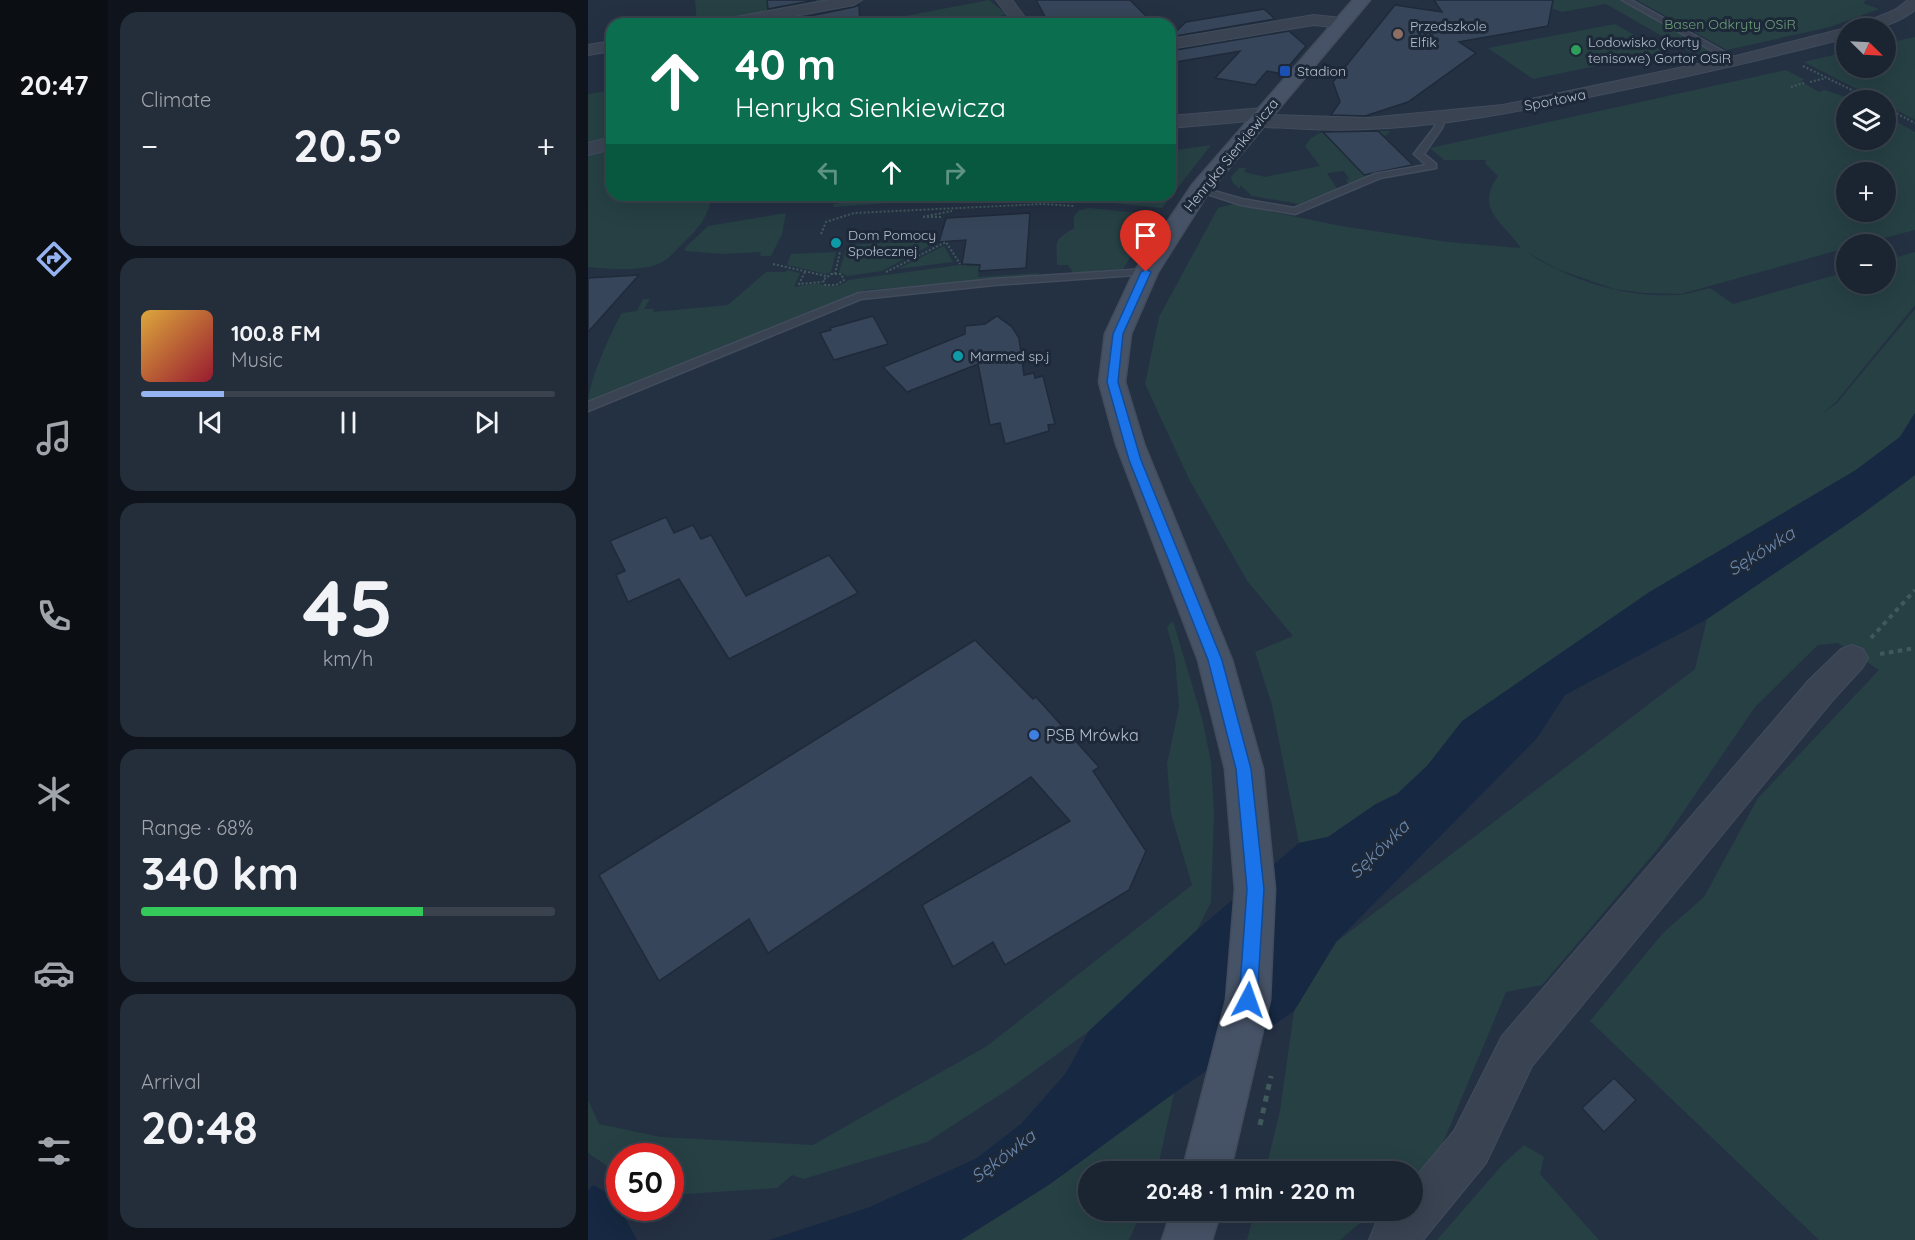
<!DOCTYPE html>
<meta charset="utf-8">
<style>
:root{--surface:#1b2532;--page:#242d3a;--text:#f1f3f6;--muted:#a0a5ac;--line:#39424d;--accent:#95b2f1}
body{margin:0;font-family:Quicksand,sans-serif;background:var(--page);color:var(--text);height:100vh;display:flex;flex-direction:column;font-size:22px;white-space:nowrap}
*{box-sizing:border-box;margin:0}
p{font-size:20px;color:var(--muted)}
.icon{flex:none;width:33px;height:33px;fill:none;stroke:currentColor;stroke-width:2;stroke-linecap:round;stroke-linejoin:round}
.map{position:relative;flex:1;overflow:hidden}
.details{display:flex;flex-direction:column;gap:12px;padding:12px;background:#0f141c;width:480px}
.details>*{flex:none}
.guide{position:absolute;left:18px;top:18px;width:570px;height:183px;border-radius:18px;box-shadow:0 6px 24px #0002,0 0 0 2px var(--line);background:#0b6e4f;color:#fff;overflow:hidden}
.needle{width:39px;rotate:114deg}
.buttons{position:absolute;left:1248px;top:18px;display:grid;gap:12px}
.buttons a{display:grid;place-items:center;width:60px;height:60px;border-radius:50%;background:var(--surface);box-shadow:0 6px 24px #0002,0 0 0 2px var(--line);font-size:30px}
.speed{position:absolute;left:18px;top:1143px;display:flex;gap:12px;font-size:30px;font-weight:700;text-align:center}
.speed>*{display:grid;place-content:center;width:78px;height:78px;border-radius:50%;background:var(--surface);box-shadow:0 6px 24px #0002,0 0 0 2px var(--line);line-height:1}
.speed .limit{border:9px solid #d22;background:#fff;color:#111}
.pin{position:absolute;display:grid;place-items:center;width:51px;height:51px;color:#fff;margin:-62px -26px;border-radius:50% 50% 50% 0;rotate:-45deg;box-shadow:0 0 6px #0007}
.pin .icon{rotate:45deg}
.me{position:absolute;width:66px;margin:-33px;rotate:4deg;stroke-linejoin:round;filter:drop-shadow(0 0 4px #0008)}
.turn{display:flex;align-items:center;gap:21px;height:126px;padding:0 30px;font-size:27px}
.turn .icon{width:78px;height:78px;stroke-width:2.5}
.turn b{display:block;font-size:42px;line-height:51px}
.lanes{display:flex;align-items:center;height:57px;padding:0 30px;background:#0003;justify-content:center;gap:30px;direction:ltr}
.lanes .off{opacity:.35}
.big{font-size:45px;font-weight:700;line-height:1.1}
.details .widget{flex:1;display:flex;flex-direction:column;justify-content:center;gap:9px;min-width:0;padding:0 21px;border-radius:18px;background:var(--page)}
.details .dial{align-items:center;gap:0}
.dial b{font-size:78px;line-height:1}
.song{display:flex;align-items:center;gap:18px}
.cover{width:72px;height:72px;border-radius:9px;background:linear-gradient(135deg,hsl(40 70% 55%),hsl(350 70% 35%))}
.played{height:6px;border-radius:3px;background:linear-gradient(90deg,var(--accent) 20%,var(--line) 20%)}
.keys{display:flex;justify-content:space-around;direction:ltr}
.heat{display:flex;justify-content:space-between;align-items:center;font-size:33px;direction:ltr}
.charge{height:9px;border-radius:4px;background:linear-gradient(90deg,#34c759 68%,var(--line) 0)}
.trip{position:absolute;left:490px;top:1161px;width:345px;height:60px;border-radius:30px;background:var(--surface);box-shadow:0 6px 24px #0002,0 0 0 2px var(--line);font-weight:700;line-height:60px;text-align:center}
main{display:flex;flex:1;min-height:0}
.tabs{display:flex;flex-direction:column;width:108px;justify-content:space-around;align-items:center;background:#0b0f14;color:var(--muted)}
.tabs .icon{width:42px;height:42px}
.tabs .selected{color:var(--accent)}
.tabs b{font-size:27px;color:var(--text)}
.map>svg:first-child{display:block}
.green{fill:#264044;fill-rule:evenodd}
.water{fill:#162842}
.building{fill:#364559;stroke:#1f2a3a;stroke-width:1.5}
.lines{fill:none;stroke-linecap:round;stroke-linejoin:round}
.service-casing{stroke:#424c5c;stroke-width:3}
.minor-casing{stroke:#424c5c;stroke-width:2}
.secondary-casing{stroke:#424c5c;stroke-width:3}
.path-far2{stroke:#40595b;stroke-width:2;stroke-dasharray:2 2;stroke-linecap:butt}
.path-far1{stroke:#40595b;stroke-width:4;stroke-dasharray:4.5 4.5;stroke-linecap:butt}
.path{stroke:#40595b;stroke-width:5;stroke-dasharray:6 6;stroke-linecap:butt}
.service{fill:#394352;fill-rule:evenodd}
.minor{fill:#394352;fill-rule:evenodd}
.secondary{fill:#465266;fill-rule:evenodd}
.route{fill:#1a73e8;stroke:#114b97;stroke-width:1.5}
.education-dot{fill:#8d6e63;stroke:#1d2838;stroke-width:2}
.leisure-dot{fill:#2e9e5b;stroke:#1d2838;stroke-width:2}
.transit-dot{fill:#1a4fb4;stroke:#1d2838;stroke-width:2}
.culture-dot{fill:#0f9aa8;stroke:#1d2838;stroke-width:2}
.shop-dot{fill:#3f7fe0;stroke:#1d2838;stroke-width:2}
.labels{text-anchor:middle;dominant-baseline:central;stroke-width:6;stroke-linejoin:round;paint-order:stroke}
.far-park-label{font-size:14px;fill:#6b9f77;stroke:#1d2838}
.far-poi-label{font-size:14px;fill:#b6becc;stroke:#1d2838;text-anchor:start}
.far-street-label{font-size:14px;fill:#b6becc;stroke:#1d2838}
.poi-label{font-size:16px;fill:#b6becc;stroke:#1d2838;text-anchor:start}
.water-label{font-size:18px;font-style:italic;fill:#6c88ae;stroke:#1d2838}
</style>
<main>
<nav class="tabs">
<b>20:47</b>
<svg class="icon selected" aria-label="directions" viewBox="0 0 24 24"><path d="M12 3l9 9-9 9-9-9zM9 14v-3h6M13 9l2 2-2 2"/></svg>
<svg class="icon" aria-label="music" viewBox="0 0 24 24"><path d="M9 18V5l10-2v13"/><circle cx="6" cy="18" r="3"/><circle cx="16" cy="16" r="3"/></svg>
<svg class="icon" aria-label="phone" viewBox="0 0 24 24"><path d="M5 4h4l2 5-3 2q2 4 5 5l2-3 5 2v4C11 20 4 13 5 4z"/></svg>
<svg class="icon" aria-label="climate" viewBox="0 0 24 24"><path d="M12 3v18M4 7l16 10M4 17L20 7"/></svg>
<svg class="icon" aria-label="car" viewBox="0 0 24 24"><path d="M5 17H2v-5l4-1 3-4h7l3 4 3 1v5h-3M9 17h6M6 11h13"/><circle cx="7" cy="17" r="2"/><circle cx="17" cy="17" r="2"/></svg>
<svg class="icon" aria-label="filters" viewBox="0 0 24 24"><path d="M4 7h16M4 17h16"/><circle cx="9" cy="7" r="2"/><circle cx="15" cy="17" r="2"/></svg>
</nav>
<section class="details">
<div class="widget"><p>Climate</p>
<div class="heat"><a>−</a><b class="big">20.5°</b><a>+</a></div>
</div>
<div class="widget">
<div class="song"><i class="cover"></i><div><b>100.8 FM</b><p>Music</p></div></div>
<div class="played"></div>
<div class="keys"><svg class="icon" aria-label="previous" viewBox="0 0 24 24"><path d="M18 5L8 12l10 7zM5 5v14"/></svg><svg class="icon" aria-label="pause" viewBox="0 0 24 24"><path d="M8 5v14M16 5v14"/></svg><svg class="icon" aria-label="next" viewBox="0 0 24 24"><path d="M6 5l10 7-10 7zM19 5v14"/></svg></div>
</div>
<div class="widget dial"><b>45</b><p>km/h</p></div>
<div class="widget"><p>Range · 68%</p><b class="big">340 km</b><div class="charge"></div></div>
<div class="widget"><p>Arrival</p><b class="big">20:48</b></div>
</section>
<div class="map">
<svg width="1327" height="1240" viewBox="0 0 1327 1240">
<rect width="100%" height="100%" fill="#243143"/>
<g class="green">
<path d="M107,0H253L132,24H109Z"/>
<path d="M401,0L418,14L389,24H315L312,17Z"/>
<path d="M941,0H1032L1117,46L1125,57L1116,60L1018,4L974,12Z"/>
<path d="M1049,0H1279L1275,3L1291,9L1242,27L1139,50Z"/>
<path d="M1027,24L1076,52L945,79L900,48Z"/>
<path d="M1327,37V120L1298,105V100H1290L1216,62L1258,52V68H1298V43Z"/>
<path d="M1198,70L1217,80L1213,81L1231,92L1236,90L1268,100H1258V140H1298V116L1327,132V230L1273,244H1258V248L1093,294L1056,293L1026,289L969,269L934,249C980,280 1034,298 1091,295C1101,294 1112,290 1122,288L1145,304L1258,272V284H1298V260L1327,252V305L1248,402L1233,414L1249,403L1327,309V413L1312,437L1268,470L1060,593L839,766L809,794L788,804L740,837L711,843L684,705L667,652L705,636L660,582L602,481L557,384L571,317L630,208L645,204L753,226L860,242L933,248C916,223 886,210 910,176L897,163L898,160H856L842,148ZM1258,172H1298V212H1258Z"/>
<path d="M24,90V140L0,145V94Z"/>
<path d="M802,131L799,135L748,146L783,176L761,185L758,180L761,179L756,171L739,173L749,189L711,204L664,196L652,185V189L645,183L643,177L651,168H658L656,172L677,177L732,166L717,146L723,138L732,133Z"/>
<path d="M623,145L574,208L506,201L442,200L436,195H582V151Z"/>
<path d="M24,148V195H124C121,214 113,226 99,239C93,245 86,253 79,259C61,273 21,269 0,267V153Z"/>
<path d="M296,195H402L338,197L329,201L245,207L246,204Z"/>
<path d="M501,208L569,215L535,269L485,273L480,265H469C469,240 464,242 486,228V217L490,211Z"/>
<path d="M198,213L194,234L183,256H172L173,252L134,254L97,251V248L120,226Z"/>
<path d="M352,240L294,271L259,276L251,272L259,245Z"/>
<path d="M356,246L365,262L309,269Z"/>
<path d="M248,252L243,272L238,274L199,265L203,254Z"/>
<path d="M379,264V266L392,265L390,277L452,273L444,277L277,290L0,402C0,384 24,329 34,313L49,311L55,299H62L56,309H66L65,312L140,305L178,272H198L199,270L212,273L206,287C213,286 225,283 232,284C243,286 250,289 260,280Z"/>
<path d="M1327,475V1240H1231L1002,1021L1075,933L1116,897L1170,798L1291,670L1250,643L1230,645L1167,707L1072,846L954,985L918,992L849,1157L825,1177V1172H677L692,1111L706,1011L748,942L1107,669L1119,619L1271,516Z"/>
<path d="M585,621L614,718L623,762L626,813L623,902L609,930L501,1031L424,1087L339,1142L215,1179L204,1175L189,1188L83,1195L82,1156H32L31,1174L0,1153V1100L11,1124L73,1137L225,1145L399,1046L604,885L583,814L579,764L591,707L587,657L579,627Z"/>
<path d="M586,1093L569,1171L501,1172V1210L554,1211L541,1240H373L462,1184Z"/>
<path d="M936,1145L956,1157L952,1174L1011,1240H849L915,1164Z"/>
<path d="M667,1211V1210L786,1211L752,1240H659Z"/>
</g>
<g class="water">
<path d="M1327,413V475L1271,516L1119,619L977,695L949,738L748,942L706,1011L586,1093L462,1184L373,1240H181L282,1207L389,1158L433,1124L478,1073L501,1031L609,930L711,843L740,837L788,804L809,794L839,766L874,721L1060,593L1268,470L1312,437Z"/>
<path d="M5,1185L25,1196L49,1240H0V1190Z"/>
</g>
<g class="building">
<path d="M179,0H228L180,9Z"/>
<path d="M448,0H542L566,24H461Z"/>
<path d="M846,0H965L960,26L871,42L888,53L820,102L777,116L743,115L752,102L745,82L807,5L854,12Z"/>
<path d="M271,5L272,24H183L266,7Z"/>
<path d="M676,9L687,19L582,37L598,22Z"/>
<path d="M701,31L718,46L694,74L679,71L667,85L627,78L652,51L582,63V51Z"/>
<path d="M790,131L825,165L776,175L735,132Z"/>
<path d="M442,213L438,268L391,271L392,265L374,264L378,240L351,242L358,218Z"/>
<path d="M51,275L0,332V278Z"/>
<path d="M285,316L300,344L246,360L232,333L243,330L242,328Z"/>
<path d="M409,316L424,327L431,338L436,375L446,373L447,378L455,376L467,424L460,425L461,431L417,444L412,423L402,425L390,364L319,392L295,367L377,334V326L397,324Z"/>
<path d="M78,517L86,533L105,525L113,539L123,535L158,596L241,555L270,593L141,659L91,579L40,602L28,575L37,571L22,541Z"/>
<path d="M387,640L445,699L448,697L511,767L505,771L558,851L541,890L417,965L405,942L365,967L334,905L482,821L443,777L180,953L161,919L71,981L11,875Z"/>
<path d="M1026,1078L1048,1100L1016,1132L994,1108Z"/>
</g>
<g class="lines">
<defs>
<g id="service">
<path d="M1034,0H1043L1153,61L1146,63Z"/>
<path d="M851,115L858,117L854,128L836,154L848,164V168L792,178L707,214L653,205L607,190L612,187L654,199L706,208L787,174L838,165L826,154L846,128Z"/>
<path d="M558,269L562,270V274L406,285L273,299L0,411V402L271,293L406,279Z"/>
</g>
<g id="minor">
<path d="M241,0H274L266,5L163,24H129L137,19Z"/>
<path d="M408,0H424L442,24H426Z"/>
<path d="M1320,0H1327V10C1310,23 1289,30 1268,28L1270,25L1307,10Z"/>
<path d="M726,15L754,18L762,23L754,28L726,25L582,49V39Z"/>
<path d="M1258,28V38C1178,59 1097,77 1015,94C912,116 806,136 700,128C689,127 668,129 661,121L582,128V116L675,108L681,110L683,115L780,118L915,105L1148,56Z"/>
<path d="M24,41V51L0,55V45Z"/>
<path d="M24,137V149L0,155V143Z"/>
<path d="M1264,645L1275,649L1280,658L1275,667L1244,701L944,1066L898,1163L835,1240H781L788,1223L799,1210H825V1180L866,1131L914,1036L1220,681L1253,649Z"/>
</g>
<g id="secondary">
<path d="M765,0H782L620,193L570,272L543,334L537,382L556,444L644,660L675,769L687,889L682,1000L642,1172H594L638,1000L647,889L637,769L610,660L528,444L511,382L517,334L546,272L604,185Z"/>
<path d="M584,1210H633L624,1240H574Z"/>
</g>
</defs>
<use href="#service" class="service-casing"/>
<use href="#minor" class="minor-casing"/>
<use href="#secondary" class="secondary-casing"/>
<g class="path-far2">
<path d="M393,24L404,20"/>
<path d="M1215,66L1284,100"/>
<path d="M1222,82L1238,78"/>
<path d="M1203,87L1216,83"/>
<path d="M1298,108L1327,123"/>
<path d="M353,217H334L364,211"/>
<path d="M233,234L238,222L266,213L455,204L486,206"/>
<path d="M185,264L238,276"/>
<path d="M217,272L211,284L234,282"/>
<path d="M298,272L358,242L372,264"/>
<path d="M243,274H253L256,280L248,285H237L235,280Z"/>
<path d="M247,274L252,252"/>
</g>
<g class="path-far1">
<path d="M1283,638L1327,590"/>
<path d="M1292,654L1327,648"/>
</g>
<path class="path" d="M672,1125L683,1076"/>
<use href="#service" class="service"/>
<use href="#minor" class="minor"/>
<use href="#secondary" class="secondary"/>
</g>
<path class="route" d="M558,269L563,272L535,334L530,382L553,460L634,660L663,769L676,889L669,1000L666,1007L660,1009L654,1007L651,1000L659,889L648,769L620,660L541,460L519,382L525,334L553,272Z"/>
<circle class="education-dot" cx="810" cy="34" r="6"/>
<circle class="leisure-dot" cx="988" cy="50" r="6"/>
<rect class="transit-dot" x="691" y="65" width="12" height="12" rx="3"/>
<g class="culture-dot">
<circle cx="248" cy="243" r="6"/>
<circle cx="370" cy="356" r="6"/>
</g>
<circle class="shop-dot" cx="446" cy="735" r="6"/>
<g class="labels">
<g class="far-park-label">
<text x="1142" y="24">Basen Odkryty OSiR</text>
</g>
<g class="far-poi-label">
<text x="822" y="26">Przedszkole<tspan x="822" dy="16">Elfik</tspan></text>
<text x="1000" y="42">Lodowisko (korty<tspan x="1000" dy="16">tenisowe) Gortor OSiR</tspan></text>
<text x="709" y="71">Stadion</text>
<text x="260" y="235">Dom Pomocy<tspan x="260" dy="16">Społecznej</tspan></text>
<text x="382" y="356">Marmed sp.j</text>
</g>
<g class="far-street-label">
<text transform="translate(967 100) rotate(-11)">Sportowa</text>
<text transform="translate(643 155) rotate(-51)">Henryka Sienkiewicza</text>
</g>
<g class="poi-label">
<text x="458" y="735">PSB Mrówka</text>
</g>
<g class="water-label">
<text transform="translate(1173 551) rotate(-32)">Sękówka</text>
<text transform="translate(791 849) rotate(-44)">Sękówka</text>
<text transform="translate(415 1156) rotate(-37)">Sękówka</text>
</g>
</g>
</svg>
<div class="buttons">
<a><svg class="needle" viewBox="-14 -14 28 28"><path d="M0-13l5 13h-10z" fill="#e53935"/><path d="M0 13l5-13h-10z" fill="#a0a5ac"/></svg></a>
<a><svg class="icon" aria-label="layers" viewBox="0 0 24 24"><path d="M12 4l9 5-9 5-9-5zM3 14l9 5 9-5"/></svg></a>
<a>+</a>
<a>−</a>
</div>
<div class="speed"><div class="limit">50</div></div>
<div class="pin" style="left:558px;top:272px;background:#d93025"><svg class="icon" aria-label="arrive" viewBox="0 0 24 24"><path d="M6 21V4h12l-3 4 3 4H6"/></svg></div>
<svg class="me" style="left:660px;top:1000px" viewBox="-20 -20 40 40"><path d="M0-17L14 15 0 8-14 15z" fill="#1a73e8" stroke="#fff" stroke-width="4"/></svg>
<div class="trip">20:48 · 1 min · 220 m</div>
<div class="guide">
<div class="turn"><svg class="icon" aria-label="ahead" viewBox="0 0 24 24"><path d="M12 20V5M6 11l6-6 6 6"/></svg><div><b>40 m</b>Henryka Sienkiewicza</div></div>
<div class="lanes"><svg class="icon off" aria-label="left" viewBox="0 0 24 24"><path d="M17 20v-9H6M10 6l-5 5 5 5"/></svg><svg class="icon" aria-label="ahead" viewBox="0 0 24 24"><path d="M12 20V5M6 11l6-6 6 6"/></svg><svg class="icon off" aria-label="right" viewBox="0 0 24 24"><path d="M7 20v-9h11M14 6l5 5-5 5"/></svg></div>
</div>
</div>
</main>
